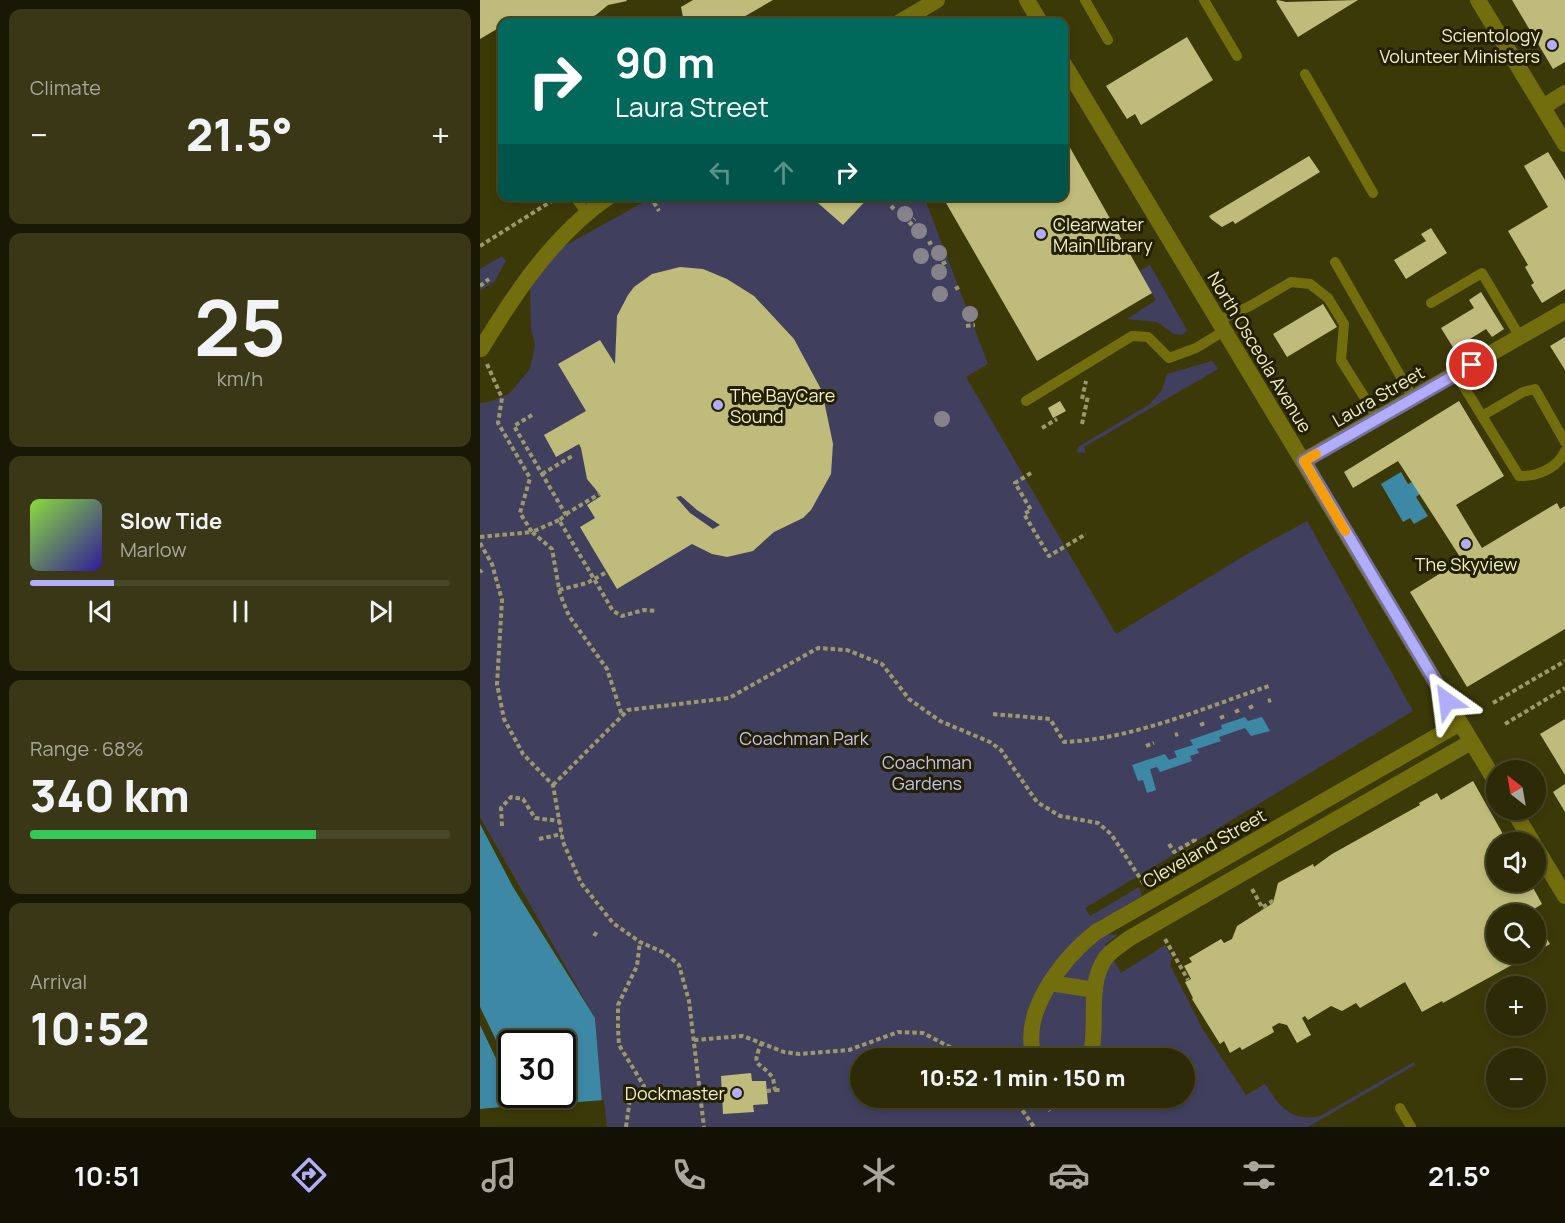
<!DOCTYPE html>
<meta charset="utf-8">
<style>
:root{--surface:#2d2b07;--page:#393715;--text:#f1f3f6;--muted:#a7a79b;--line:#484728;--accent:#b1adfa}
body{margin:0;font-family:Manrope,sans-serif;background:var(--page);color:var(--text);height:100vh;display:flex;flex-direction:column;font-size:22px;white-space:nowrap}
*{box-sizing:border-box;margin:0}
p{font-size:20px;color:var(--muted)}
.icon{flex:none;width:33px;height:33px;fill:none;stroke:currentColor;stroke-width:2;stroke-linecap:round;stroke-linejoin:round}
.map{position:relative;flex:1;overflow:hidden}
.sheet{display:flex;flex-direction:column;gap:9px;padding:9px;background:#191804;width:480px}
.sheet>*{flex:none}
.top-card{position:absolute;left:18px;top:18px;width:570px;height:183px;border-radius:12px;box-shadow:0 3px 9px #0003,0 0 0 2px var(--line);background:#00695c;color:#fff;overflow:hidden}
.needle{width:39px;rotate:329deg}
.fabs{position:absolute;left:1006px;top:760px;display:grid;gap:12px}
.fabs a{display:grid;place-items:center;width:60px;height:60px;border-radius:50%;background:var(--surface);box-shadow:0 3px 9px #0003,0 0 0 2px var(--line);font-size:30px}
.speed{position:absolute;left:18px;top:1030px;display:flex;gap:12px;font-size:30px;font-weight:700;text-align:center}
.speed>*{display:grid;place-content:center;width:78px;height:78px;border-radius:50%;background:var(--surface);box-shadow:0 3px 9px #0003,0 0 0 2px var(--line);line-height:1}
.speed .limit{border:3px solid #111;border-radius:9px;background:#fff;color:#111}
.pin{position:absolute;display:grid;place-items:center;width:51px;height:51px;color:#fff;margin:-26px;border:3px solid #fff;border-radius:50%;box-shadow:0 2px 6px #0007}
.me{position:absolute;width:66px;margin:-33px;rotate:329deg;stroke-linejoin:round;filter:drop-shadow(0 0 4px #0008)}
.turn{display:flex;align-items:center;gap:21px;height:126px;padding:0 18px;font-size:27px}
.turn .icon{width:78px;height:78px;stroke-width:2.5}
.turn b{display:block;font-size:42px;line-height:51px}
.lanes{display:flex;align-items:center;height:57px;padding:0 18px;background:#0003;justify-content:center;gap:30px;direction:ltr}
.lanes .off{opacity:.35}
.big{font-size:45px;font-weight:800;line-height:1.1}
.sheet .widget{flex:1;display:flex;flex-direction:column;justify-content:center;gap:9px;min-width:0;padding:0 21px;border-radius:12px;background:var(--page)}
.sheet .dial{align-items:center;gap:0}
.dial b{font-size:78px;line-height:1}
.song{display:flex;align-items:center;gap:18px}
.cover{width:72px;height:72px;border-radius:9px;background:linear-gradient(135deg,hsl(90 70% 55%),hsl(250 70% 35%))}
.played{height:6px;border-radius:3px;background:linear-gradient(90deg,var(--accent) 20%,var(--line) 20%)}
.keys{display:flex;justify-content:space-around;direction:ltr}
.heat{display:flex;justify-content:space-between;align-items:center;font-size:33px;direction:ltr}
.charge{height:9px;border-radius:4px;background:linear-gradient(90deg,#34c759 68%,var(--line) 0)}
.trip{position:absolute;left:370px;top:1048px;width:345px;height:60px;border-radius:30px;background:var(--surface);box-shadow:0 3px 9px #0003,0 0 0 2px var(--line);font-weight:800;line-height:60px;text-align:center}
.tabs{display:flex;height:96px;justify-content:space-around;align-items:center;background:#121103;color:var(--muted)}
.tabs .icon{width:42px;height:42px}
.tabs .selected{color:var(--accent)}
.tabs b{font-size:27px;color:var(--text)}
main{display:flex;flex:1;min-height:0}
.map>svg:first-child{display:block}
.green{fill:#413f5e;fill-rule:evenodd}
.water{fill:#3d88a4;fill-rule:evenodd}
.pier{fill:#3c3909}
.building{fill:#bfbc7b;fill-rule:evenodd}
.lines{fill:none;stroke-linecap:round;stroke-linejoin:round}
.path{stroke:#9b996c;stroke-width:4;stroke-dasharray:4.5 3;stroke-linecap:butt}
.service{stroke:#736e0d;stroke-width:10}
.minor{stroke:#736e0d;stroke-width:16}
.tertiary{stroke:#736e0d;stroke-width:16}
.tree{fill:#86848a}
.route-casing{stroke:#7370a2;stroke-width:15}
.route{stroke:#b1adfa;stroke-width:10}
.slow{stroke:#f59e0b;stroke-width:10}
.poi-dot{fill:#b1adfa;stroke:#222000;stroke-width:2}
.labels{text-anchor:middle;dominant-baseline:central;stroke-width:6;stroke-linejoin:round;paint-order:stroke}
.poi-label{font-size:18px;fill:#efeec4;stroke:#222000;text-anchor:end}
.street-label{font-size:18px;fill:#efeec4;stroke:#222000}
.park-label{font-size:18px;fill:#c3c1f3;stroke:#222000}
</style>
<main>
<section class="sheet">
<div class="widget"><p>Climate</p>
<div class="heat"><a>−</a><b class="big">21.5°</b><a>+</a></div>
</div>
<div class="widget dial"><b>25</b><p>km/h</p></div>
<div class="widget">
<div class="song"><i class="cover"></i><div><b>Slow Tide</b><p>Marlow</p></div></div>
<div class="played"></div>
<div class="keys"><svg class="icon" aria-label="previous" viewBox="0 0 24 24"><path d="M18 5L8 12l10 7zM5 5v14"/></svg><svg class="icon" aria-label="pause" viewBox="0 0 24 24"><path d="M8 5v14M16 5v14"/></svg><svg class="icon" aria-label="next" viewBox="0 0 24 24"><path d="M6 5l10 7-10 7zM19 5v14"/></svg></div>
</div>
<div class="widget"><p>Range · 68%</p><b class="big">340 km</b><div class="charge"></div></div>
<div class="widget"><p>Arrival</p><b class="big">10:52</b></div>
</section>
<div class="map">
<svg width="1085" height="1127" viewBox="0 0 1085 1127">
<rect width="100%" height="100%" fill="#3c3909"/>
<g class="green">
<path d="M173,197H444L508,364L486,377L636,634L767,554L827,521L933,711L605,908L610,916L659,887L662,896L614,924L620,934L638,935L625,944L641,973L685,945L692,958L690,965L722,1028L766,1095L785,1084C800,1107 811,1122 840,1116L934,1062L935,1065L828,1127H124L115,1018L0,817V403L9,402L29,394L50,369L55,345L51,329L50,283L59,260ZM381,1059H705V1098H381Z"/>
<path d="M22,256L26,261L14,282L0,291V269Z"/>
<path d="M670,265L707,330L702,335L694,334L677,322L647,319L676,300L659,271Z"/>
<path d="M732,361L738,369L604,447L606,453L597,452L598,447L670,404L682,390L687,374Z"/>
</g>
<g class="water">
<path d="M921,472L928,484L932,482L940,494L936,497L948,516L934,524L930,518L923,522L901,484Z"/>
<path d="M765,717L768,721L782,717L790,731L771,736L765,728L739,737L741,741L717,749L719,753L710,756L712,761L680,772L677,767L670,769L676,790L667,793L663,780L658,781L652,765L685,754L689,760L697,757L694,751L713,745L710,740L742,729L741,725Z"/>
<path d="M0,824L33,887L115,1018L124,1127H0ZM32,1044H82V1095H32Z"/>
</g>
<g class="pier">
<path d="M0,1007L31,1071V1090L0,1025Z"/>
<path d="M34,1095H43L48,1106L124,1100L127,1127H0V1109L34,1106L38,1103Z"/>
</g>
<g class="building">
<path d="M0,0H146L147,1L128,5L116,15L98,22H22V26L0,39Z"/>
<path d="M213,0H293L255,22H204L201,7Z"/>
<path d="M798,0L806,2L878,0L818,37L796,1Z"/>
<path d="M1032,0H1085V62L1073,69Z"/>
<path d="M707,37L733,80L661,125L655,114L647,119L626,86Z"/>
<path d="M584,137L672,293L557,361L462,196H584Z"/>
<path d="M1068,152L1085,180V289L1062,303L1051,285L1054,283L1045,267L1048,265L1028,231L1068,207L1044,166Z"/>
<path d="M829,156L840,172L755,224L753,221L742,227L731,219L729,216Z"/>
<path d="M335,196H390L363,225L338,203Z"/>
<path d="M951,228L967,253L926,279L914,260L946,241L941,234Z"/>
<path d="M200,267L223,269L247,279L274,296L314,339L342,391L353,444L351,474L331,510L323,518L294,532L273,551L247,557L232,554L212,544L137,589L100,527L115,518L107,505L121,496L107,479L101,448L99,444L76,457L64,435L106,411L78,364L120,340L135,364L137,316L148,295L154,287L172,274ZM201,496L217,510L240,525L233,529L210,513L196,497Z"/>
<path d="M1001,292L1024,329L1012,337L1006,329L974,349L961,328L994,308L989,300Z"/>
<path d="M843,304L857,327L807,357L793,334Z"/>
<path d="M1085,337V370L1070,346Z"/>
<path d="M580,401L586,411L573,418L568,408Z"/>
<path d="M979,401L1024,476L976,505L1002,548L1077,503L1080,509L1085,506V629L987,687L930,592L982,560L918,461L873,488L864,472Z"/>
<path d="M1085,719V775L1060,734Z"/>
<path d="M993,781L1028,843H1017V882H1050L1062,904L1051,911L1053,915H1017V954H1052L963,1003L962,1001L942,1012L925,982L880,1008L876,1003L862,1011L851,1006L828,1020L825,1016L822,1018L831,1035L817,1043L807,1025L799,1023L792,1027L794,1032L762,1050L760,1047L750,1053L744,1041L740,1044L712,999L713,998L705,982L711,979L704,966L712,962L709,958L741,939L744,943L752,939L757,926L793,903L798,883L833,864L834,867L852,854L940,805L939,803L957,793L961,800Z"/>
<path d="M1085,784V812L1073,792Z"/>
<path d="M1056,920L1070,944L1056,952Z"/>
<path d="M271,1073L272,1081H286L288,1104L273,1105L274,1112L243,1114L241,1076Z"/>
</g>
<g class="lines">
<g class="path">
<path d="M170,196L179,211"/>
<path d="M411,209L414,206"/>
<path d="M429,225L435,219"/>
<path d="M448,244L452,242"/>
<path d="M0,246L75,199"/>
<path d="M462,264L466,262"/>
<path d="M0,286L9,279"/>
<path d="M475,289L479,287"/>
<path d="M486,326L495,325"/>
<path d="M7,364L22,398L18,423L50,478L40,513L52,532L79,520"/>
<path d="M602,399L606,381"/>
<path d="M52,415L34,426L86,515L79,520L133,611L142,616L164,610L176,611"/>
<path d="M602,424L608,396"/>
<path d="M562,428L577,419"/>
<path d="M551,473L535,483L551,510L544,514L569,556L606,534"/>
<path d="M62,474L94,455"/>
<path d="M86,514L119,494"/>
<path d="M0,537L52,532L72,549L80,594L89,616L127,669L142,715"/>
<path d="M0,543L12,564L22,600L17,684L24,719L43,754L73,785L83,842L101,883L133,923L160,942L185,953L199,965L209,1001L224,1127"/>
<path d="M0,572L2,570"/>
<path d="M79,590L107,583L127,572"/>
<path d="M788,701L791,700"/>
<path d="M1013,703L1085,661"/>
<path d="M769,708L773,706"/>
<path d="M755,712L759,710"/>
<path d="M513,714L570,719L584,742C654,739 723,708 789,686"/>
<path d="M740,718L747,715"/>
<path d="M1025,724L1085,688"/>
<path d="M720,725L725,723"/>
<path d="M695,735L698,734"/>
<path d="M666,746L674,743"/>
<path d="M73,785L148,710L249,698L338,648L367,650L402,664L429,699L460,721L510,742L521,750L557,802L580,816L618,823L631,834L664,884"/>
<path d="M22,826L21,808L31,797L43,799L55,818L80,821"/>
<path d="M59,839L82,834"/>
<path d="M689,844L694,852L715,840L714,837"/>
<path d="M772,889L783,909"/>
<path d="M783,907L794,900"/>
<path d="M114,936L118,930"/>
<path d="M685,939L708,980"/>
<path d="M214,1040L263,1036L304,1052L319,1054L369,1050L418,1032L443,1033L493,1059"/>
<path d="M282,1042C270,1070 279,1059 293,1078L295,1090L287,1091"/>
<path d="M295,1090H302"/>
<path d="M534,1098L554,1127"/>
<path d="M561,1098L570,1111"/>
<path d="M582,1098L587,1106"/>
<path d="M146,1127L150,1099L164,1086L139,1045L138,1028V1005L157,966L160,942"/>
</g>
<g class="service">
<path d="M605,0L628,40"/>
<path d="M724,0L757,56"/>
<path d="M825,74L893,193"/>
<path d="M94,196L106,212"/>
<path d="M855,262L933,398"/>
<path d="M951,303L1002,273L1040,337"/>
<path d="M737,321L770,306L811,282L830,284L848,298L864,324L861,360L898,419"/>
<path d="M976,374L1039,476C1057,477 1078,468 1085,451"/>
<path d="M546,401L652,336L668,337L689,358L716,348L744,331"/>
<path d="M1002,416L1043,392L1055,389L1085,442"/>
<path d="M920,1108L931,1127"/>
</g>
<g class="minor">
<path d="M547,0L560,22"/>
<path d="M584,64L1017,784"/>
<path d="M1063,107L1085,93"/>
<path d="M823,461L1085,311"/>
<path d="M1033,810L1053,843"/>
<path d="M1056,848L1085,896"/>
</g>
<g class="tertiary">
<path d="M998,0L1085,144"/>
<path d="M420,22L457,0"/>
<path d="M1,349C35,293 74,234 130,196"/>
<path d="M570,983L615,990"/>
<path d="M555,1059C538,1014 583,958 616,932L980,723"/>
<path d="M610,1059C619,1027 606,987 625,959C630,951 642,944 650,938L991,742"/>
</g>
</g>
<g class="tree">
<circle cx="425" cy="214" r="8"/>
<circle cx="439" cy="231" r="8"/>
<circle cx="459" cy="253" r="8"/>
<circle cx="441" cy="256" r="8"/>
<circle cx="459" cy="272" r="8"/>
<circle cx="460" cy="294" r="8"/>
<circle cx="490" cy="314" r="8"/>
<circle cx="462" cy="419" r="8"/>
</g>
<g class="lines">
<defs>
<path id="route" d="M967,701L824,461L992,365"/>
</defs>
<use href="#route" class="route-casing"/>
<use href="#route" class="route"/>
<path class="slow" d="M836,454L824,461L865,531"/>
</g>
<g class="poi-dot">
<circle cx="1072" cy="45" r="6"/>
<circle cx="561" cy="234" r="6"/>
<circle cx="238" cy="405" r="6"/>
<circle cx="986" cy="544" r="6"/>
<circle cx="257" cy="1093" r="6"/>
</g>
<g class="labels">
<g class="poi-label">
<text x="1060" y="35">Scientology<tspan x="1060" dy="21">Volunteer Ministers</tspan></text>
<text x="573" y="224" text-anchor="start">Clearwater<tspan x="573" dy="21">Main Library</tspan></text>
<text x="250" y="395" text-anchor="start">The BayCare<tspan x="250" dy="21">Sound</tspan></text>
<text x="986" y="564" text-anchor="middle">The Skyview</text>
<text x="245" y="1093">Dockmaster</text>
</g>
<g class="street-label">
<text transform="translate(780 352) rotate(59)">North Osceola Avenue</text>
<text transform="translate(898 396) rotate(-30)">Laura Street</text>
<text transform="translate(724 848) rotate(-30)">Cleveland Street</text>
</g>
<g class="park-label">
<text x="324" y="738">Coachman Park</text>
<text x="447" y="762">Coachman<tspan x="447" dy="21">Gardens</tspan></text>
</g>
</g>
</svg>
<div class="fabs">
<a><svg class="needle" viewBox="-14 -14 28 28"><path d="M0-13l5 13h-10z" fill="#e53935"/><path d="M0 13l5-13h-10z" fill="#a7a79b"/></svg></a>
<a><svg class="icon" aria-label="sound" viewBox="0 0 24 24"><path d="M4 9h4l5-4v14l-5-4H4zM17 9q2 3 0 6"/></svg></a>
<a><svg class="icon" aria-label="search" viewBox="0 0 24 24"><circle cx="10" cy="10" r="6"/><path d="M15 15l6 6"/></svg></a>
<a>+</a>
<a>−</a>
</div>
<div class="speed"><div class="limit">30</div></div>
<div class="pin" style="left:992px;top:365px;background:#d93025"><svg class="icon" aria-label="arrive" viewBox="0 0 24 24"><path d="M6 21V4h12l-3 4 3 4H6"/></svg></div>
<svg class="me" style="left:967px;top:701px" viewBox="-20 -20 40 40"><path d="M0-17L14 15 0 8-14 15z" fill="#b1adfa" stroke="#fff" stroke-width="4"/></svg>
<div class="trip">10:52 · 1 min · 150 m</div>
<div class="top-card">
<div class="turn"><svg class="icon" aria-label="right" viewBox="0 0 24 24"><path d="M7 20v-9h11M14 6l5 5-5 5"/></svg><div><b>90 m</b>Laura Street</div></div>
<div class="lanes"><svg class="icon off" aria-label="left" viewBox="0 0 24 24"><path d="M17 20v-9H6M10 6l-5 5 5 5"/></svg><svg class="icon off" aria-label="ahead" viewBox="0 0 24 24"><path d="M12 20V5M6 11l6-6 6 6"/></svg><svg class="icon" aria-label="right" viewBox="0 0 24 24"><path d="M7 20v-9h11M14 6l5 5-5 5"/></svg></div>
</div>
</div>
</main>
<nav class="tabs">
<b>10:51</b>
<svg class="icon selected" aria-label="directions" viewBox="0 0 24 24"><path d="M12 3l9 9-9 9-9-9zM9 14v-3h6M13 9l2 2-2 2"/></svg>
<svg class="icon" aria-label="music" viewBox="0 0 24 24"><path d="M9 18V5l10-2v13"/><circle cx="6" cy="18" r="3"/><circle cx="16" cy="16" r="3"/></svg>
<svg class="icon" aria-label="phone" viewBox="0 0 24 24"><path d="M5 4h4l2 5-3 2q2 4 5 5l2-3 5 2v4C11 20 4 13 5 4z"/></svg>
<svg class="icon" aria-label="climate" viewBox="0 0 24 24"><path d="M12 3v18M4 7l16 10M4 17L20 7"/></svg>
<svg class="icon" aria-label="car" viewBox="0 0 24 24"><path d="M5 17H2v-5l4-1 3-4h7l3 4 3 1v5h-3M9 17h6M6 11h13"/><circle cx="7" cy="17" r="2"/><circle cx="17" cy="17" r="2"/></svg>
<svg class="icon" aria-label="filters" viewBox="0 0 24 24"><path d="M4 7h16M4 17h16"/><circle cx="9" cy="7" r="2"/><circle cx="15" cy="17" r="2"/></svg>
<b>21.5°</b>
</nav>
